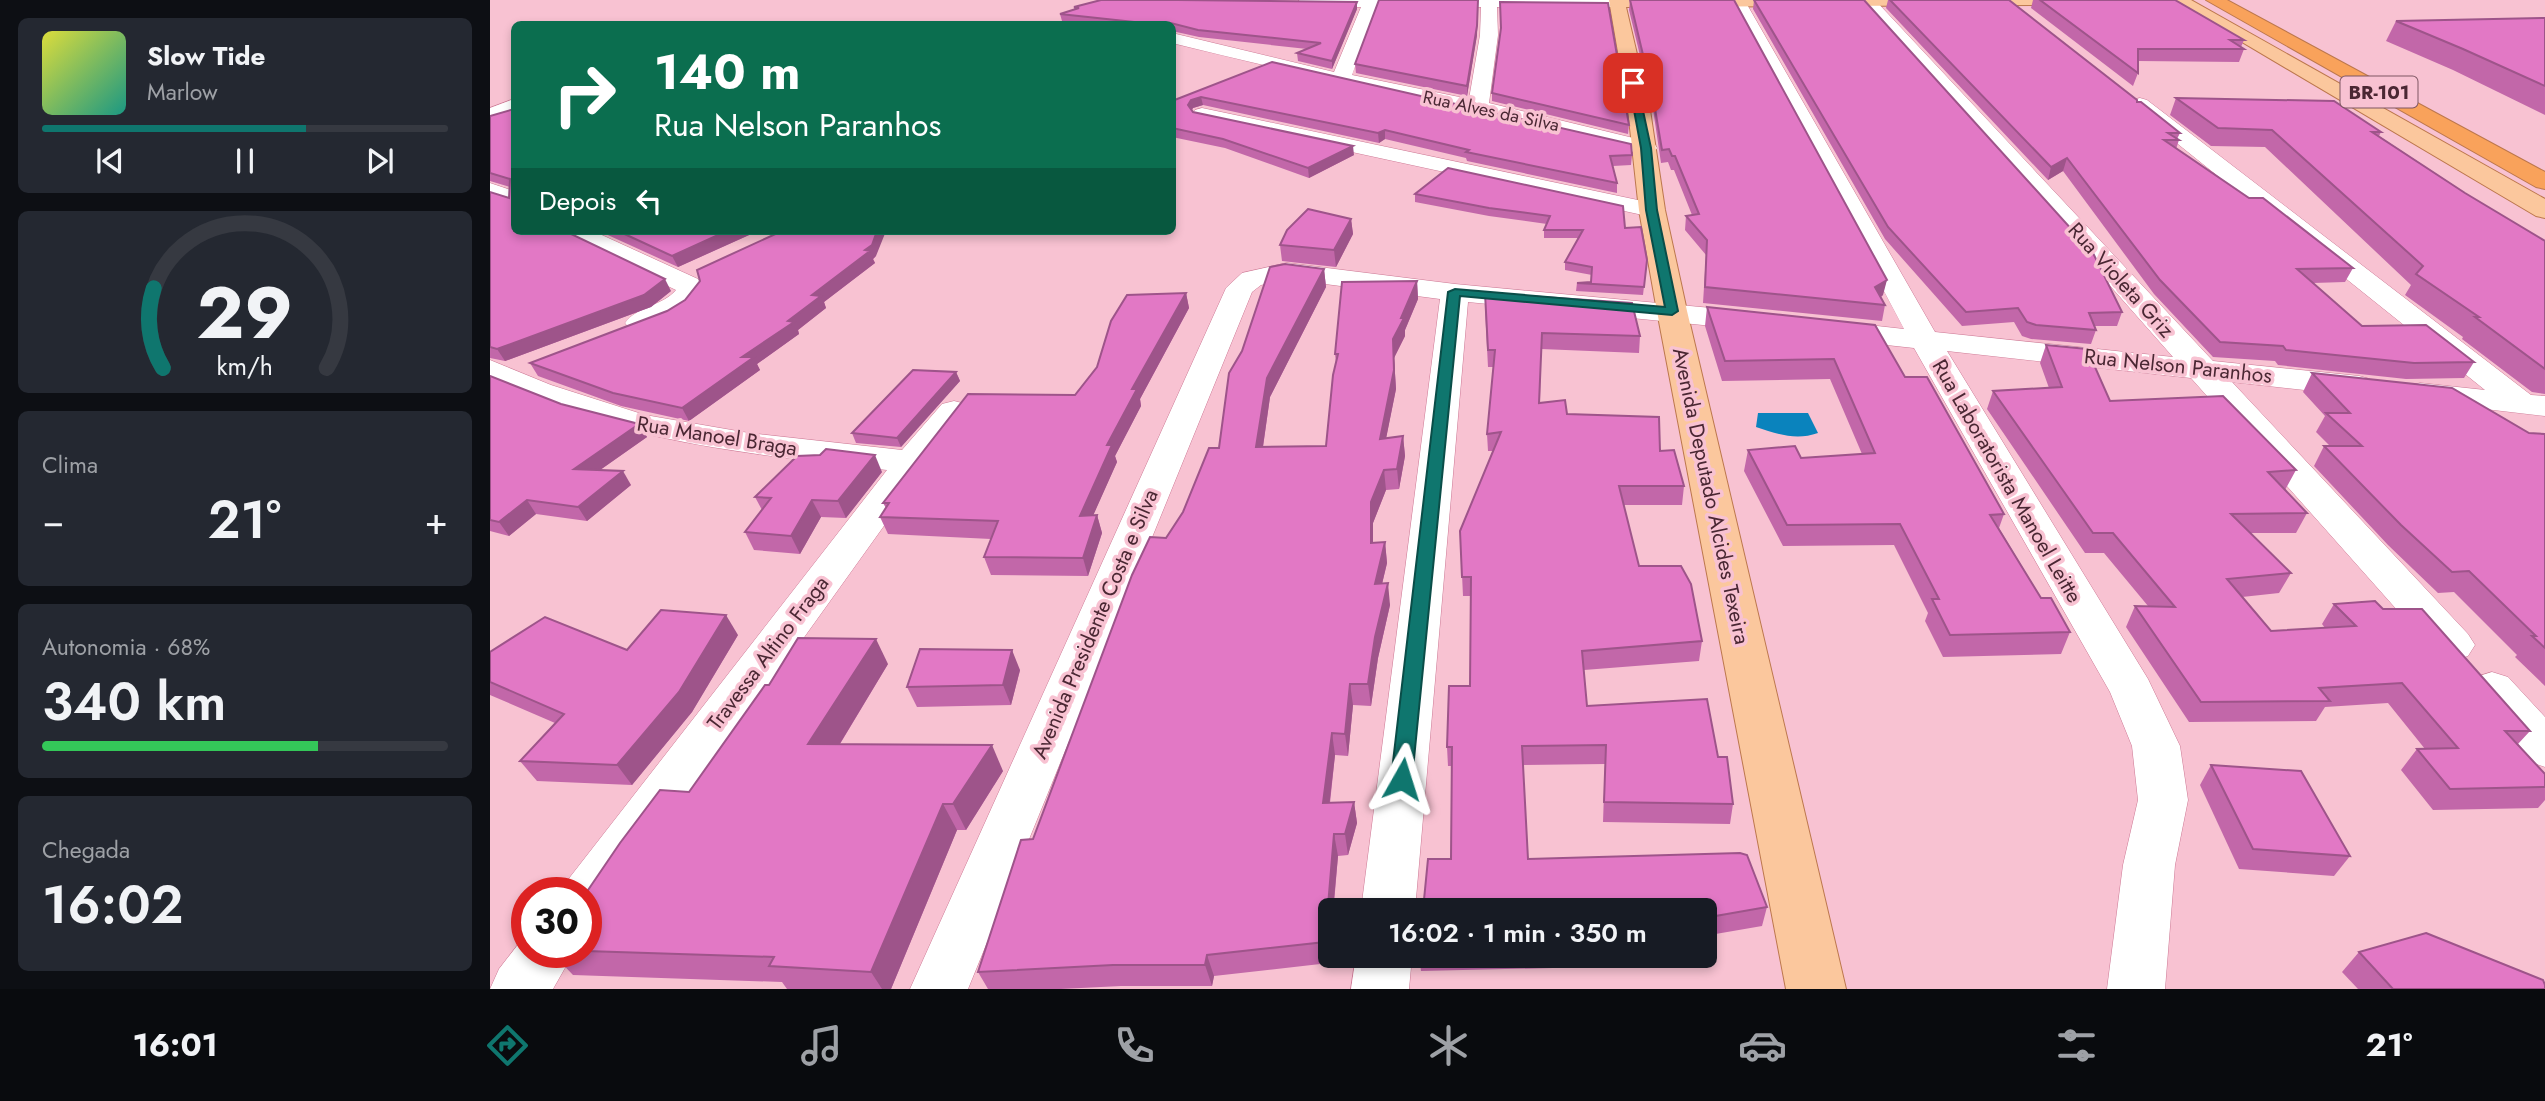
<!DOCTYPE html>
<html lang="pt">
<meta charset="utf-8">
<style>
:root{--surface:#171b24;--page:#242831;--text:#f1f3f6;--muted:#9ea1a6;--line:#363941;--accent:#0f766e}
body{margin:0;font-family:Jost,sans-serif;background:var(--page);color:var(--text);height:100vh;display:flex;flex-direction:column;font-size:26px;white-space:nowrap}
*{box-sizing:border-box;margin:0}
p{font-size:23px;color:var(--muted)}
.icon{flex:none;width:38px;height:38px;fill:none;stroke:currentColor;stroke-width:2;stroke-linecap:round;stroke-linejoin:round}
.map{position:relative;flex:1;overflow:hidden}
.details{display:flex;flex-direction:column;gap:18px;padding:18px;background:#0d0f14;width:490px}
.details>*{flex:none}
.hud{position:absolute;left:21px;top:21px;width:665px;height:214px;border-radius:10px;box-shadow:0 4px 10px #0003;background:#0b6e4f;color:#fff;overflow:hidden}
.speed{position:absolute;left:21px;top:877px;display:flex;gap:14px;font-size:35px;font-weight:700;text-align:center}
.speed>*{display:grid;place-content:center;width:91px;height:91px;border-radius:50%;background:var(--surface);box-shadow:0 4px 10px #0003;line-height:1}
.speed .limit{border:10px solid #d22;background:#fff;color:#111}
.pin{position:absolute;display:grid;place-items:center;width:60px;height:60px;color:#fff;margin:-30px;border-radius:14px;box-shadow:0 4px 10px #0006}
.me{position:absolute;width:77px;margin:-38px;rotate:6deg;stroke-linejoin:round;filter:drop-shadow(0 0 5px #0008)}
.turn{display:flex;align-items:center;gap:24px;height:147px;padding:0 28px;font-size:32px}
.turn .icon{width:91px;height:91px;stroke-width:2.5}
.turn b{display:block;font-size:49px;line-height:60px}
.then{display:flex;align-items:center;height:66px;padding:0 28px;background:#0003;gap:14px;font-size:26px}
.big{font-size:52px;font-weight:600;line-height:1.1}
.details .widget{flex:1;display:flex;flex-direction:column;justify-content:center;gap:10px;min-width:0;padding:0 24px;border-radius:10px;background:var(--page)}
.details .dial{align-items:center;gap:0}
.dial svg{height:182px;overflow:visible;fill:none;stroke:var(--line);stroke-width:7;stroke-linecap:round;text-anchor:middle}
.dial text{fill:var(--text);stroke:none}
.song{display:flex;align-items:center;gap:21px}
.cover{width:84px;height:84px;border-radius:10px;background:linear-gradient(135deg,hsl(60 70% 55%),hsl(170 70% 35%))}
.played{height:7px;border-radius:4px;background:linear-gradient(90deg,var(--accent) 65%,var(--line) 65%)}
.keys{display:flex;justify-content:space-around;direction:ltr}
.heat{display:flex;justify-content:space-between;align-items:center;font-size:38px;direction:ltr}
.charge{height:10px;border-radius:5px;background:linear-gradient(90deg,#34c759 68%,var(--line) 0)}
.trip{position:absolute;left:828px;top:898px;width:399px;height:70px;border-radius:10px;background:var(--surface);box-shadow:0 4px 10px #0003;font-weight:600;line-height:70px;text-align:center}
.tab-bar{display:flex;height:112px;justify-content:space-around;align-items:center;background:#090b0e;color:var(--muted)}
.tab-bar .icon{width:49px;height:49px}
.tab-bar .active{color:var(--accent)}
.tab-bar b{font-size:32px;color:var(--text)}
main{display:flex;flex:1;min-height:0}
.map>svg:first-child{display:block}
.water{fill:#0a83bd}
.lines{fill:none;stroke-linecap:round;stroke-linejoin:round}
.minor-casing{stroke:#cc7894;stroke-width:1}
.major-casing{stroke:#bc774d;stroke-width:2}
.highway-casing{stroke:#bc774d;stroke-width:2}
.minor{fill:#fff;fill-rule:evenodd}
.major{fill:#fbc79d;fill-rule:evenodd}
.highway{fill:#f9a25b;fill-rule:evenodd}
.wall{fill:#c267a9}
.shaded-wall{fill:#9e548a}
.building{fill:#e278c5;stroke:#9e548a;stroke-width:2}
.route{fill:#0f766e;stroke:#0a4d48;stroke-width:2}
.labels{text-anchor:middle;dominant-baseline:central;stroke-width:7;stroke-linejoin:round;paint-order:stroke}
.far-street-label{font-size:18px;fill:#4a2733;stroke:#f8c2d2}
.shield{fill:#f8c2d2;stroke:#7e5663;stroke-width:2}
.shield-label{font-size:19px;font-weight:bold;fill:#4a2733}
.street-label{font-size:21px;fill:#4a2733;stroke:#f8c2d2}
</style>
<main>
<section class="details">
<div class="widget">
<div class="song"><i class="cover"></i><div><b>Slow Tide</b><p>Marlow</p></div></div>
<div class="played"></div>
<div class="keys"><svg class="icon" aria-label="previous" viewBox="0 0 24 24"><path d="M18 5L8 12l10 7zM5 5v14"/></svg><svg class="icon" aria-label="pause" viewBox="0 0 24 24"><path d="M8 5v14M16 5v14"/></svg><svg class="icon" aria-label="next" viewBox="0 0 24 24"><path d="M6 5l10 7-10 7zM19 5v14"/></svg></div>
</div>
<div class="widget dial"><svg viewBox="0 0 100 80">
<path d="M14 69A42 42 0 1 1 86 69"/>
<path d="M14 69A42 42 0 0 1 10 34" stroke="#0f766e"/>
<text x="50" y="56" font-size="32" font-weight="700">29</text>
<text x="50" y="72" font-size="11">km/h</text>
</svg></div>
<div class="widget"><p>Clima</p>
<div class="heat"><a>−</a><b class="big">21°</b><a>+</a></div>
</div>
<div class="widget"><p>Autonomia · 68%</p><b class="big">340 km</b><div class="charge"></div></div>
<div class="widget"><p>Chegada</p><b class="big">16:02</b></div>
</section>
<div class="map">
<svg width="2055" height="989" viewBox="0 0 2055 989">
<rect width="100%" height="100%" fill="#f8c2d2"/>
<path class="water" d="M1268,413H1318L1328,433C1306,441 1287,434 1266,427Z"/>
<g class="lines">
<defs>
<g id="minor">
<path d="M683,0H768L769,2L761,7L691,5Z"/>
<path d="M809,0H1133L1132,5L1126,7H1007L1008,35L999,103L1164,143L1167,148L1164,153L1156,155C999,116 840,82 682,43V33L844,72L871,7H816L810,5ZM887,7H991L990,35L979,99L862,75Z"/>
<path d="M1240,0L1255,1L1445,332L1683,357L1368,0H1385L1723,361L1869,376L1880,379L1885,386L1880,393L1869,396L1742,382L1978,634L1985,645L1978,656L1963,661L1948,656L1701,378L1457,351L1658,679L1690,746L1698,800L1685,865L1675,989H1617L1633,865L1648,800L1642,746L1620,692L1424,348L1342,339L1331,336L1327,330L1331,324L1342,321L1414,329Z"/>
<path d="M1650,98L1657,100L2041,395L2055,396V416L1919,400L1914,393L1919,386L1930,383L1995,390L1643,108L1640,104L1643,100Z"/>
<path d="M24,99V112L0,122V108Z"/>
<path d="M712,108L1162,203L1171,205L1174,210L1171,215L1162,217L705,118L702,114L705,110Z"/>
<path d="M0,183L24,191V207L0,199Z"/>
<path d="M70,231H103L208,279L214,291C199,312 166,336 140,329L135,323C147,306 173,306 186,290L74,236Z"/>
<path d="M797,263L965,284L1264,312L1274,315L1279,321L1274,327L1264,330L978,302L925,910H871L950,299L797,279L771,285L762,292L478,989H420L736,288L752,273Z"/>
<path d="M0,360L61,385L155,415L259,433L412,450L452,404L464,401L476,404L481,411L434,470L115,915L96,922V892H72L77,881L397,470C260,454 125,441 0,381Z"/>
<path d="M2002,672L2018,677L2055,717V767L2038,761L1986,701L1980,689L1986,677Z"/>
<path d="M37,933V952H84L63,989H0L9,969Z"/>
<path d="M866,956H922L919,989H861Z"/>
</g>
<g id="major">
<path d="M1119,0H1569L1561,5L1136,7L1160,110L1175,210L1197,311L1356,989H1296L1167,311L1149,210L1138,110Z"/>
<path d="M1681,0H1701L2055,199V218L2046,216Z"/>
</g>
<path id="highway" d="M1716,0H1737L2055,172V189L2046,187Z"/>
</defs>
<use href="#minor" class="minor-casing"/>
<use href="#major" class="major-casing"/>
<use href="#highway" class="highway-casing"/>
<use href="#minor" class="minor"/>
<use href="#major" class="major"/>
<use href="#highway" class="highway"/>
</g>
<g class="wall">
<path d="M1140,0L1393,295L1391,297L1395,305L1392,321L1213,303L1216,255L1195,230L1196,216L1202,215L1184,170H1181L1178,162L1171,163L1163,109L1139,10Z"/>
<path d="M1264,0L1632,312L1627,326H1605L1606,330L1601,344L1541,339L1532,336L1524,322L1472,326L1395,239L1263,9Z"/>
<path d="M1398,0H1519L1647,102L1690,133L1687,139L1689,140L1686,149L1863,268L1855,282L1823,283L1872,326L1984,362L1974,378L1916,379L1788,365L1785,361L1723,357L1664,294L1573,171L1558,180L1396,8Z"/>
<path d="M1543,0H1685L1754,40L1751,47L1754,49L1749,62L1648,61V73L1643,86L1541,8Z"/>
<path d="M690,1L867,2V9L842,69L808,61L807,53L817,49L709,37L682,31V24H601L572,21L570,14L585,10L584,7Z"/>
<path d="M2055,18V115L1963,70L1896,41L1906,21Z"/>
<path d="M987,35L977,96L866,73L865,64Z"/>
<path d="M782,62L1142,155L1141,165L1123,166L1127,183V193L977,161L976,158L895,139L889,143L713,105L703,108L702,110L703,112L864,155L819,178L735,148L682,137V101Z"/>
<path d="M1002,93L1139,125L1138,134L1002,101Z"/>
<path d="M1686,98L1891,132L1889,136L1975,193L2055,241V394L2042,392L1972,339L1973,337L1915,295L1921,285L1775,147L1721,146L1680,115Z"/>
<path d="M24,109V231L181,291L161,307L15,361L0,358V192L19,198L20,187L0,181V116Z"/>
<path d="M925,194L1135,228L1157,260L1153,295L1086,291L1087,283L1101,282L1102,275L1075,270V262L1088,238H1054V230L1057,224L999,216L925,202Z"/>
<path d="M861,219L863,234L846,267L792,261L790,245Z"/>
<path d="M109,231H268L188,267Z"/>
<path d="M386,256L383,259L385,263L334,302L336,308L308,330L309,334L267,364L270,370L199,421L131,406L48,376L40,363L177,311L195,300Z"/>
<path d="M834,269L836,287L780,397L773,447L836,446L846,362L845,354L927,281L928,299L915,330V336L904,358L906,389L896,438L913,436L915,456L909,489L896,490L883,523V543L895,542L897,563L892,584L900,605L888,658L881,706L863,705L858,756L845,755L840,803L864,802L867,823L858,855L848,856L839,963L724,976L722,986H631L571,989H498L488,972L543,839L676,538L693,512L729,448Z"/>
<path d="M696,293L699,308L650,399L651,406L625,456L627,462L603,515H607L612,533L598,576L501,575L494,557L501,539L398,534L390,517L396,508L393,503L585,395Z"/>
<path d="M1217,307L1415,377L1514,514L1509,528L1551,598L1580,632L1571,654L1453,657L1435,621L1438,613L1404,545L1293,546L1254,471L1258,450L1311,458L1372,454L1340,379L1232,381L1215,326Z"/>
<path d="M995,309L1150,336L1149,353L1051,349L1050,403L1170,451L1194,486L1192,505H1133L1149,566L1212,641L1209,661L1094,670L1097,706L1228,757L1243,804L1240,824L1113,822L1115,764L1033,765L1038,859L1277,907L1272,926L1214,936V910L961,859L962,766H958L957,747L980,686L981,596H973L970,531L1003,451H998L997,434L1004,367H998Z"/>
<path d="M1556,345L1620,401L1806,470L1795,490L1817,513L1806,533H1761L1801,573L1789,593L1752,597L1781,631L1835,628L1832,624L1844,604L1893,609L2040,731L2028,744L2055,774V800L2048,808L1943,810L1911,770L1927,749H1935L1898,703L1835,707L1826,721L1699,722L1636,627L1645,606H1658L1614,553H1595L1497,409L1503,391L1559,388L1550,363Z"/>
<path d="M466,372L470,381L411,447L366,443L362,433Z"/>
<path d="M1822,373L2039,433L2055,434V686L2025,657L2027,655L1964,592L1948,593L1898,545L1824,466L1834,446H1840L1826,432L1835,416L1813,392Z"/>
<path d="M0,376L71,404L149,424L157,437L110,470L141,485L97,521L46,514L19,536L0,531Z"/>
<path d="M392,472L356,518L331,517L310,554L264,550L255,532L272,510L265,497Z"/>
<path d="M248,635L202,712L142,785L47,781L30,761L65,723L0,695V652L137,650Z"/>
<path d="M398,664L350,744L513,771L476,830H467L401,989H297L292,982L83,975L61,952H96V893L199,792L279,685Z"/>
<path d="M530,670L521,705L427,707L417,687Z"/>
<path d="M1721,765L1860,856L1844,876L1749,869L1710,785Z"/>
<path d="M1869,952L2055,989H1868L1852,972Z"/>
<path d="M929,956H1149V959L1063,968L931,971Z"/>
</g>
<g class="shaded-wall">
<path d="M988,0L987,35L977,96V86Z"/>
<path d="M867,2V9L842,69V61Z"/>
<path d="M711,97L713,105L703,108L699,114L698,105L701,100Z"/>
<path d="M895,130V139L889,143L888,133Z"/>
<path d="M863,146L864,155L819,178L818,168Z"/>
<path d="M1577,158L1573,171L1558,180L1561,167Z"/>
<path d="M861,219L863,234L846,267L844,250Z"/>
<path d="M237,231H268L188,267L182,256Z"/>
<path d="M387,231H396L386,256L383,259L385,263L334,302L336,308L308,330L309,334L267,364L270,370L199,421L192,408L252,357L298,321L322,295L375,250Z"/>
<path d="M834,269L836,287L780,397L770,467L766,447L777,378Z"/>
<path d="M175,279L181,291L161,307L15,361L7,349Z"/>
<path d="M1397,280L1393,295L1382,302L1385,287Z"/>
<path d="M927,281L928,299L915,330V336L904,358L906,389L892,459L890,439L903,339Z"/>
<path d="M696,293L699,308L650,399L651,406L625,456L627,462L595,534L590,516L617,445L642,389Z"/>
<path d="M466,372L470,381L411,447L407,438Z"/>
<path d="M149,424L157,437L93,482L84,469Z"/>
<path d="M913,436L915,456L909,489L907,469Z"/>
<path d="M385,455L392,472L356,518L348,501Z"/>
<path d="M894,470L896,490L883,523V564L881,543V502Z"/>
<path d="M133,471L141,485L97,521L88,507Z"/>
<path d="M37,500L46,514L19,536L9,522Z"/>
<path d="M322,500L331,517L310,554L301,536Z"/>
<path d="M607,515L612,533L598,576L593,558Z"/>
<path d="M895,542L897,563L887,605L885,584Z"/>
<path d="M898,583L900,605L888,658L881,706L878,684L885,637Z"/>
<path d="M236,615L248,635L202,712L142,785L127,765Z"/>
<path d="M386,639L398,664L334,770L318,744Z"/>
<path d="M522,650L530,670L521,705L513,685Z"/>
<path d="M860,684L863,705L858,756L855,734Z"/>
<path d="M842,733L845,755L837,825L833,803Z"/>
<path d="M502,745L513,771L476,830L463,804Z"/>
<path d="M864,802L867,823L858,855L855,834Z"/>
<path d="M453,804L467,830L401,989H392L381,972Z"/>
<path d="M844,834L848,856L843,910H840V948L839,963L835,942Z"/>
<path d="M717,955L724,976L722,986L715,965Z"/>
</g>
<g class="building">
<path d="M611,0H688L867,2L842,61L807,53L831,43L708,30L681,23L680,24H663L570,14L589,8L584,7Z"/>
<path d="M889,0H988L987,26L977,86L865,64Z"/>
<path d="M1140,0H1244L1397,280L1385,287L1395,305L1215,287L1217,240L1196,216L1209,214L1185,156H1182L1179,149L1172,150L1163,97Z"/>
<path d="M1264,0H1374L1603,253L1632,312L1599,313L1606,330L1546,325L1537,322L1528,308L1476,312L1398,227Z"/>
<path d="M1400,0H1519L1647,100V102H1651L1690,133H1678L1689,140H1674L1759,198H1773L1863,268L1807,269L1872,326L1936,325L1984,362L1924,363L1796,350L1793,346L1730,342L1670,280L1577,158L1561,167Z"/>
<path d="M1550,0H1685L1754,40H1740L1754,49H1648V73Z"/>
<path d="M1010,2L1118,3L1139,125L1002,93L1011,28Z"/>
<path d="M2055,18V86L1973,49L1906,21Z"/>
<path d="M782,62L1141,144L1142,155L1120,156L1127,183L976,152L979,150L895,130L888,133L711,97L701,100L698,105L703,112L863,146L818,168L733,139L682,128V101Z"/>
<path d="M1686,98L1844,101L1891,132H1882L1975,193L2055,241V369L1985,317H1989L1926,274L1933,266L1782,130L1728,128Z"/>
<path d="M24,109V231H75L175,279L154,295L7,349L0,347V192L19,198L20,179L0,173V116Z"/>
<path d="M958,168L1133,206L1135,228L1151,227L1157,260L1154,287L1087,283L1101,282L1102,267L1075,262L1093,230H1054L1060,216L999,208L925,194Z"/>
<path d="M818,209L861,219L844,250L790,245L797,230Z"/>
<path d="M128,231H237L182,256Z"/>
<path d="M292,231H387L382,245L375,250L380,251L322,295L331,296L298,321L304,322L252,357H264L192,408L123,393L40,363L177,311L195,300L210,281L207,270Z"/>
<path d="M795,264L834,269L777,378L766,447L836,446L843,375L848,354H845L852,282L927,281L911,318H914L903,339L904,370L890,439L913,436L907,469L894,470L881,502V543L895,542L885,584L898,583L885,637L878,684H860L855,734L842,733L833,803L864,802L855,834H844L835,942L717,955L715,965H623L488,972L531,840L543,839L642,575L660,537L676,538L693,512L719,448H729L739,373L752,351L780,267Z"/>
<path d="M696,293L642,389H647L617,445H622L590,516L607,515L593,558L494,557L508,521L390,517L399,503H393L478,394L585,395L607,367L621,321L637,295Z"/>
<path d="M995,293L1142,303L1150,336L1052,333L1049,403L1075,400L1077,414L1169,417L1170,451L1184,450L1194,486H1129L1149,566H1191L1201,584L1212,641L1092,651L1097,706L1217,699L1228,757H1237L1243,804L1114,802L1116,745L1032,746L1038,859L1250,853L1257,855L1277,907L1214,918V910H933L938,859H961L962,747H957L959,686H980L981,577H972L970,531L1011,432L997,434L1005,350H998Z"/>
<path d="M1217,307L1385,325L1415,377H1437L1514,514L1500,515L1551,598H1561L1580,632L1460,635L1442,599H1449L1410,524L1297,525L1258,450L1305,446L1311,458L1385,453L1344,359L1235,361Z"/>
<path d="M1556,345L1597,349L1620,401L1733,396L1806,470L1778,472L1817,513L1741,514L1801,573L1737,579L1781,631L1866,626L1844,604L1885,601L1893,609H1932L2040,731H2015L2055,774V787L1960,789L1927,749L1968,748L1912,683L1829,688L1840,701L1711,702L1645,606L1685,607L1623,533H1603L1503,391L1572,387Z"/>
<path d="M423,370L466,372L407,438L362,433Z"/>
<path d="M1822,373L1962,388L2039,433L2055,434V648L2042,636H2046L1979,571L1962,572L1911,525L1834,446H1872L1836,413H1860Z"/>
<path d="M0,376L71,404L149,424L84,469L133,471L88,507L37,500L9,522L0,520Z"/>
<path d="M336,449L385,455L348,501L322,500L301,536L255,532L281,498L265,497L307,456L330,455Z"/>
<path d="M171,610L236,615L189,692L127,765L30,761L74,714L0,682V652L55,617L137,650Z"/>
<path d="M308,638L386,639L318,744L502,745L463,804H453L381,972L279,966L284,957L96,951V893L130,843L170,790L199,792L275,685H279Z"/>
<path d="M430,649L522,650L513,685L417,687Z"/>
<path d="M1721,765L1811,771L1860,856L1763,849Z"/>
<path d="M1936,933L2053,980L2055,985V989H1903L1869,952Z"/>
</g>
<path class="route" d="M1143,80L1147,83L1161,148L1167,210L1188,311L1182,315L970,296L922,779L919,785L912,787L904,785L901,779L958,292L965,289L1175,307L1156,210L1151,148L1139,83Z"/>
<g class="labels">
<g class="far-street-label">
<text transform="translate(1001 111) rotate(12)">Rua Alves da Silva</text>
</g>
<rect class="shield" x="1850.5" y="76.5" width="77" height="31" rx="5"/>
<g class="shield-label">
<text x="1889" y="92">BR-101</text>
</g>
<g class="street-label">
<text transform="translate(1631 280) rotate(48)">Rua Violeta Griz</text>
<text transform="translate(1688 366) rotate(6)">Rua Nelson Paranhos</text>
<text transform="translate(227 436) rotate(9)">Rua Manoel Braga</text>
<text transform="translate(1517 481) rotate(60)">Rua Laboratorista Manoel Leitte</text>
<text transform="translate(1221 496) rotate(78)">Avenida Deputado Alcides Texeira</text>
<text transform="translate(605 624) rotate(-67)">Avenida Presidente Costa e Silva</text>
<text transform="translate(278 653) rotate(-53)">Travessa Altino Fraga</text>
</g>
</g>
</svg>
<div class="speed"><div class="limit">30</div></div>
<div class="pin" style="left:1143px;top:83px;background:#d93025"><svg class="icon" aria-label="arrive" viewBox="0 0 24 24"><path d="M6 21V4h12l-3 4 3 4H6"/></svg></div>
<svg class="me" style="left:912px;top:779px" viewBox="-20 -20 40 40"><path d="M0-17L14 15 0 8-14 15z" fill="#0f766e" stroke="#fff" stroke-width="4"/></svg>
<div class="trip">16:02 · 1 min · 350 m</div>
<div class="hud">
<div class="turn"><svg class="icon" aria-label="right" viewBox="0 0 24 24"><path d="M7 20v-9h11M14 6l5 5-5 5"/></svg><div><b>140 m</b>Rua Nelson Paranhos</div></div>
<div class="then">Depois<svg class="icon" aria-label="left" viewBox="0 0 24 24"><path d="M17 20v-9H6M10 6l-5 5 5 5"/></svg></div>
</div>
</div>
</main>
<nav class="tab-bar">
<b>16:01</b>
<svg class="icon active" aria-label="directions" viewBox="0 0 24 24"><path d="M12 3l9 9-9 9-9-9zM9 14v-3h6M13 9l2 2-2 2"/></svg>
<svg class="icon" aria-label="music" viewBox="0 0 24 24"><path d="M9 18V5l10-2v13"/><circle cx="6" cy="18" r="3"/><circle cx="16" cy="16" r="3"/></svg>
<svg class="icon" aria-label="phone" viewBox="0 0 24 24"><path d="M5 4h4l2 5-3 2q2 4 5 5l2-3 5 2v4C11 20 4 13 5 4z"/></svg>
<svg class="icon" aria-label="climate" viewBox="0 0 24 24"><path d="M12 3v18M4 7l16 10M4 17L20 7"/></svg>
<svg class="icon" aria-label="car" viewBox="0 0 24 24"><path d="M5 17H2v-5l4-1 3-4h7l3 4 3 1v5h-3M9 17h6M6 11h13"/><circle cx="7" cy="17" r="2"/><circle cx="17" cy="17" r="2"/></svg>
<svg class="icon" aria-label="filters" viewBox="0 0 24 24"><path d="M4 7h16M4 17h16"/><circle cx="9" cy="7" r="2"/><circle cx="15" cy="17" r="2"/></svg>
<b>21°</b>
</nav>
